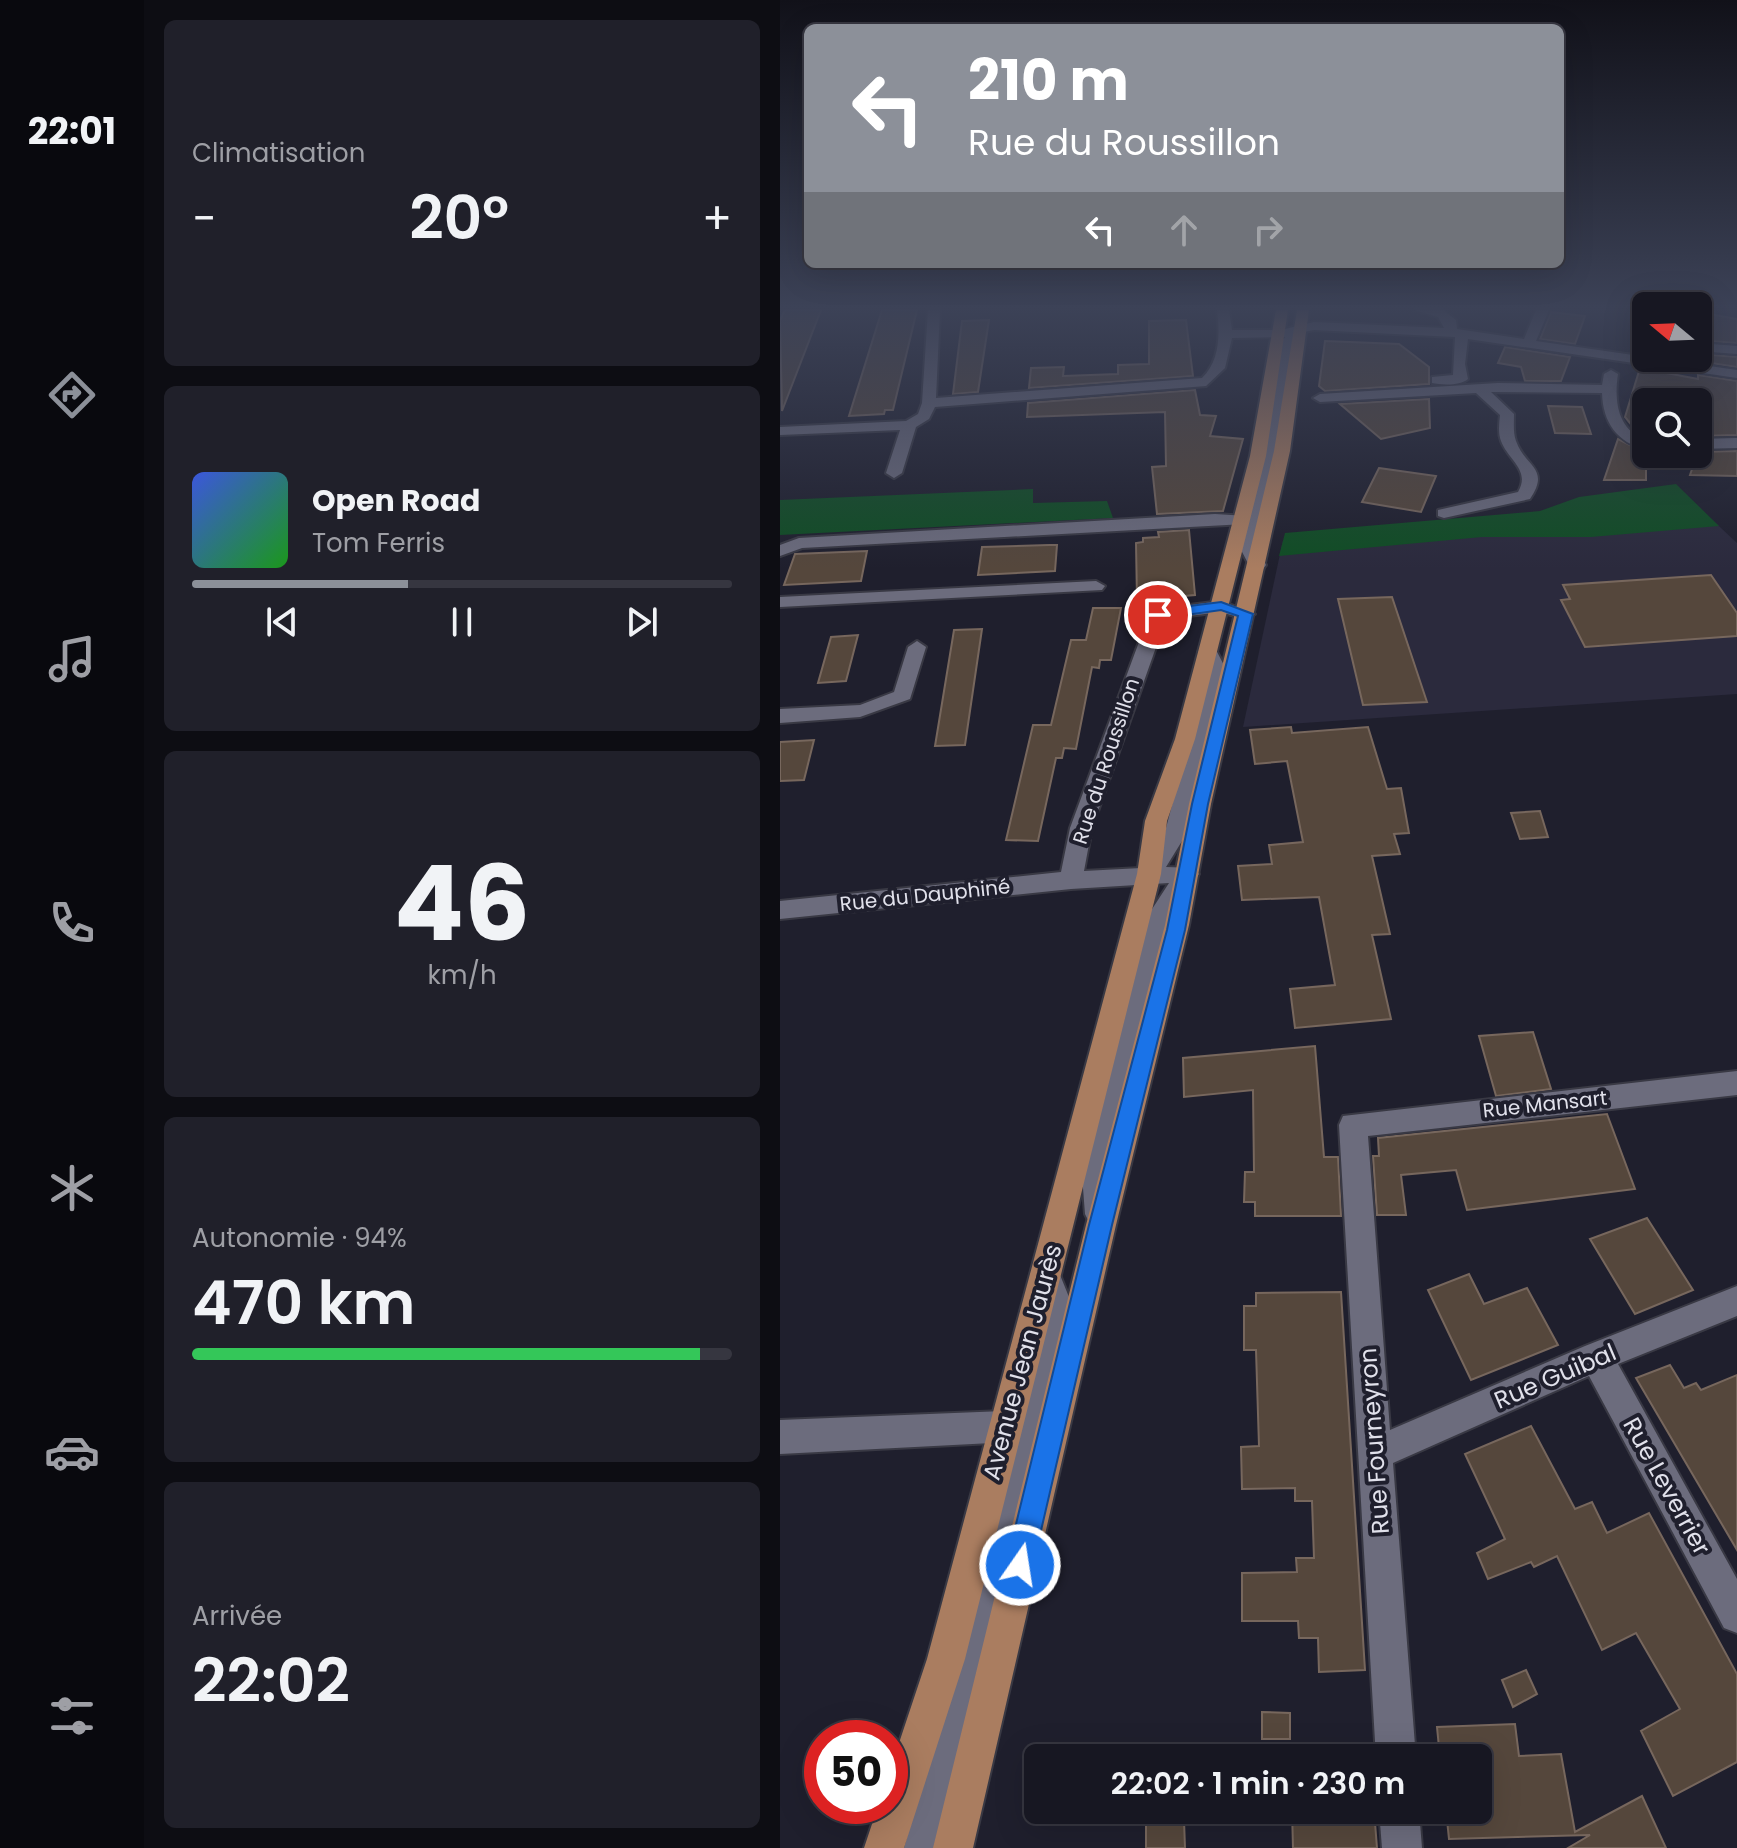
<!DOCTYPE html>
<html lang="fr">
<meta charset="utf-8">
<style>
:root{--surface:#171722;--page:#20202a;--text:#f1f3f6;--muted:#9e9fa5;--line:#363640;--accent:#8c9099}
body{margin:0;font-family:Poppins,sans-serif;background:var(--page);color:var(--text);height:100vh;display:flex;flex-direction:column;font-size:30px;white-space:nowrap}
*{box-sizing:border-box;margin:0}
p{font-size:26px;color:var(--muted)}
.icon{flex:none;width:44px;height:44px;fill:none;stroke:currentColor;stroke-width:2;stroke-linecap:round;stroke-linejoin:round}
.map{position:relative;flex:1;overflow:hidden}
.sheet{display:flex;flex-direction:column;gap:20px;padding:20px;background:#0d0d13;width:636px}
.sheet>*{flex:none}
.guide{position:absolute;left:24px;top:24px;width:760px;height:244px;border-radius:12px;box-shadow:0 8px 32px #0002,0 0 0 2px var(--line);background:#8c9099;color:#fff;overflow:hidden}
.needle{width:52px;rotate:289deg}
.fabs{position:absolute;left:852px;top:292px;display:grid;gap:16px}
.fabs a{display:grid;place-items:center;width:80px;height:80px;border-radius:12px;background:var(--surface);box-shadow:0 8px 32px #0002,0 0 0 2px var(--line);font-size:40px}
.speed{position:absolute;left:24px;top:1720px;display:flex;gap:16px;font-size:40px;font-weight:700;text-align:center}
.speed>*{display:grid;place-content:center;width:104px;height:104px;border-radius:50%;background:var(--surface);box-shadow:0 8px 32px #0002,0 0 0 2px var(--line);line-height:1}
.speed .limit{border:12px solid #d22;background:#fff;color:#111}
.pin{position:absolute;display:grid;place-items:center;width:68px;height:68px;color:#fff;margin:-34px;border:4px solid #fff;border-radius:50%;box-shadow:0 2px 8px #0007}
.me{position:absolute;width:88px;margin:-44px;rotate:13deg;stroke-linejoin:round;filter:drop-shadow(0 0 6px #0008)}
.turn{display:flex;align-items:center;gap:28px;height:168px;padding:0 32px;font-size:36px}
.turn .icon{width:104px;height:104px;stroke-width:2.5}
.turn b{display:block;font-size:56px;line-height:68px}
.lanes{display:flex;align-items:center;height:76px;padding:0 32px;background:#0003;justify-content:center;gap:40px;direction:ltr}
.lanes .off{opacity:.35}
.big{font-size:60px;font-weight:600;line-height:1.1}
.sheet .tile{flex:1;display:flex;flex-direction:column;justify-content:center;gap:12px;min-width:0;padding:0 28px;border-radius:12px;background:var(--page)}
.sheet .dial{align-items:center;gap:0}
.dial b{font-size:104px;line-height:1}
.song{display:flex;align-items:center;gap:24px}
.cover{width:96px;height:96px;border-radius:12px;background:linear-gradient(135deg,hsl(230 70% 55%),hsl(120 70% 35%))}
.played{height:8px;border-radius:4px;background:linear-gradient(90deg,var(--accent) 40%,var(--line) 40%)}
.keys{display:flex;justify-content:space-around;direction:ltr}
.heat{display:flex;justify-content:space-between;align-items:center;font-size:44px;direction:ltr}
.charge{height:12px;border-radius:6px;background:linear-gradient(90deg,#34c759 94%,var(--line) 0)}
.trip{position:absolute;left:244px;top:1744px;width:468px;height:80px;border-radius:12px;background:var(--surface);box-shadow:0 8px 32px #0002,0 0 0 2px var(--line);font-weight:600;line-height:80px;text-align:center}
main{display:flex;flex:1;min-height:0}
.menu{display:flex;flex-direction:column;width:144px;justify-content:space-around;align-items:center;background:#09090e;color:var(--muted)}
.menu .icon{width:56px;height:56px}
.menu .selected{color:var(--accent)}
.menu b{font-size:36px;color:var(--text)}
.map>svg:first-child{display:block}
.built{fill:#2b2a3d}
.green{fill:#104d24}
.building{fill:#55473c;stroke:#77675d;stroke-width:2}
.lines{fill:none;stroke-linecap:round;stroke-linejoin:round}
.minor-casing{stroke:#393944;stroke-width:4}
.major-casing{stroke:#393944;stroke-width:4}
.minor{fill:#6c6c7d;fill-rule:evenodd}
.major{fill:#aa7d60;fill-rule:evenodd}
.route{fill:#1a73e8;stroke:#114b97;stroke-width:2}
.labels{text-anchor:middle;dominant-baseline:central;stroke-width:8;stroke-linejoin:round;paint-order:stroke}
.street-label{font-size:20px;fill:#e1e1eb;stroke:#1f1f2d}
.near-street-label{font-size:24px;fill:#e1e1eb;stroke:#1f1f2d}
</style>
<main>
<nav class="menu">
<b>22:01</b>
<svg class="icon selected" aria-label="directions" viewBox="0 0 24 24"><path d="M12 3l9 9-9 9-9-9zM9 14v-3h6M13 9l2 2-2 2"/></svg>
<svg class="icon" aria-label="music" viewBox="0 0 24 24"><path d="M9 18V5l10-2v13"/><circle cx="6" cy="18" r="3"/><circle cx="16" cy="16" r="3"/></svg>
<svg class="icon" aria-label="phone" viewBox="0 0 24 24"><path d="M5 4h4l2 5-3 2q2 4 5 5l2-3 5 2v4C11 20 4 13 5 4z"/></svg>
<svg class="icon" aria-label="climate" viewBox="0 0 24 24"><path d="M12 3v18M4 7l16 10M4 17L20 7"/></svg>
<svg class="icon" aria-label="car" viewBox="0 0 24 24"><path d="M5 17H2v-5l4-1 3-4h7l3 4 3 1v5h-3M9 17h6M6 11h13"/><circle cx="7" cy="17" r="2"/><circle cx="17" cy="17" r="2"/></svg>
<svg class="icon" aria-label="filters" viewBox="0 0 24 24"><path d="M4 7h16M4 17h16"/><circle cx="9" cy="7" r="2"/><circle cx="15" cy="17" r="2"/></svg>
</nav>
<section class="sheet">
<div class="tile"><p>Climatisation</p>
<div class="heat"><a>−</a><b class="big">20°</b><a>+</a></div>
</div>
<div class="tile">
<div class="song"><i class="cover"></i><div><b>Open Road</b><p>Tom Ferris</p></div></div>
<div class="played"></div>
<div class="keys"><svg class="icon" aria-label="previous" viewBox="0 0 24 24"><path d="M18 5L8 12l10 7zM5 5v14"/></svg><svg class="icon" aria-label="pause" viewBox="0 0 24 24"><path d="M8 5v14M16 5v14"/></svg><svg class="icon" aria-label="next" viewBox="0 0 24 24"><path d="M6 5l10 7-10 7zM19 5v14"/></svg></div>
</div>
<div class="tile dial"><b>46</b><p>km/h</p></div>
<div class="tile"><p>Autonomie · 94%</p><b class="big">470 km</b><div class="charge"></div></div>
<div class="tile"><p>Arrivée</p><b class="big">22:02</b></div>
</section>
<div class="map">
<svg width="957" height="1848" viewBox="0 0 957 1848">
<rect width="100%" height="100%" fill="#1f1f2d"/>
<path class="built" d="M909,498L957,543V694L463,727L503,540Z"/>
<g class="green">
<path d="M896,484L939,526L811,537H702L499,556L505,533L760,511L799,497Z"/>
<path d="M253,489V503L327,501L333,518L0,535V500Z"/>
</g>
<g class="building">
<path d="M5,310H41L2,411L0,320Z"/>
<path d="M102,310H137L113,410H105L104,414L69,416Z"/>
<path d="M771,312L805,316L795,344L760,339Z"/>
<path d="M918,312L957,319V343L918,340Z"/>
<path d="M209,320L198,392L173,394L182,321Z"/>
<path d="M406,320L413,376L249,388L251,368L284,367L283,376L338,374V365L369,364V321Z"/>
<path d="M545,341L619,344L649,367V384L545,391L539,386Z"/>
<path d="M725,347L790,357L781,381H745L741,367L718,363Z"/>
<path d="M918,354L957,357V367L918,361Z"/>
<path d="M860,368L918,379V375L957,381V435L918,436L925,402H866V437L858,433L845,417Z"/>
<path d="M415,390L420,415L436,416L430,436L463,439L443,511L377,514L372,467L386,466L385,412L247,417L248,403Z"/>
<path d="M649,399L650,428L601,439L560,404Z"/>
<path d="M768,406L802,407L811,434L775,433Z"/>
<path d="M838,439L866,453V480H824Z"/>
<path d="M957,451V476L910,475L918,452Z"/>
<path d="M599,468L656,476L641,512L582,502Z"/>
<path d="M409,530L415,595L357,600L356,543L363,542V538L379,537L378,532Z"/>
<path d="M269,545H277L275,571L198,575L202,547Z"/>
<path d="M87,551L81,581L4,585L15,554Z"/>
<path d="M931,575L957,613V636L805,647L781,600L790,599L783,585Z"/>
<path d="M612,597L647,702L583,705L558,599Z"/>
<path d="M313,608H341L331,660H320L319,668L312,667L296,749L284,748L282,758H276L258,841L226,840L253,725H271L291,640H306Z"/>
<path d="M202,629L185,745L155,746L174,630Z"/>
<path d="M78,635L66,681L38,683L51,637Z"/>
<path d="M511,727L512,733L588,727L607,789L621,788L629,833L614,834L620,854L592,856L610,934L592,935L611,1019L515,1028L510,989L555,985L539,897L462,900L458,866L492,864L489,845L523,842L507,761L475,764L470,730Z"/>
<path d="M34,740L24,780L0,781V742Z"/>
<path d="M760,811L768,837L740,839L731,813Z"/>
<path d="M753,1032L771,1089L716,1096L699,1036Z"/>
<path d="M535,1046L544,1157H558L561,1216H475V1202H464L465,1172H474L473,1090L404,1097L403,1058Z"/>
<path d="M827,1114L855,1189L687,1210L676,1170L621,1175L626,1215H597L593,1156H599L598,1138Z"/>
<path d="M867,1218L913,1290L855,1314L810,1239Z"/>
<path d="M689,1274L704,1304L747,1288L778,1345L691,1380L648,1290Z"/>
<path d="M561,1292L585,1670L539,1672L538,1638H519L518,1621H462V1573L517,1572L516,1558H534L532,1501H515V1488L462,1489L461,1447L479,1446L476,1350H464V1306H476V1293Z"/>
<path d="M890,1365L904,1388L916,1383L921,1390L957,1375V1550L856,1378Z"/>
<path d="M751,1426L795,1509L812,1502L827,1533L869,1513L957,1674V1762L893,1796L861,1731L900,1709L856,1633L822,1650L777,1556L754,1567L751,1562L708,1579L697,1553L725,1539L685,1454Z"/>
<path d="M746,1670L757,1694L733,1707L722,1680Z"/>
<path d="M482,1712L510,1713V1739H482Z"/>
<path d="M735,1724L739,1756L781,1754L795,1832L862,1796L886,1848H788L810,1835L669,1839L666,1810H698V1758H660L657,1727Z"/>
<path d="M512,1810H594L597,1848H513Z"/>
<path d="M404,1820L405,1848H366V1823Z"/>
</g>
<g class="lines">
<defs>
<g id="minor">
<path d="M148,310H160L156,398L422,378C440,361 440,334 437,310H449L452,330H501L534,322L664,328L658,317L635,310H663L676,320L677,329L744,339L756,310H769L756,341L957,370V378L688,339L685,364L688,379C680,386 662,385 652,383V377L673,375L675,337L534,330L524,332L515,343L478,548L486,565L483,569H471L460,548L465,524L22,548L0,556V545L19,538L435,514L467,516L501,342L505,337L452,338L445,368L426,386L155,407L149,419L136,427L122,473L114,478L106,473L120,430L0,435V427L126,421L138,414L142,403Z"/>
<path d="M918,343L957,346V354L918,351Z"/>
<path d="M831,370L838,374C834,400 837,430 866,440V450C837,442 823,423 822,393L711,392L734,414C734,423 733,433 736,441C745,467 771,468 750,499L664,518L658,516V510L738,492C751,470 728,460 721,441C718,433 719,424 720,415L696,393L540,402L533,398L540,394L718,383L822,385L824,374Z"/>
<path d="M957,438V448L918,449V439Z"/>
<path d="M316,581L325,586L322,590L0,607V597Z"/>
<path d="M441,601L475,614L466,619L440,612L386,619L312,828L304,871L361,868L385,832L427,671L418,652L428,646L435,648L447,671L407,833L386,867L415,868L419,874L387,925L329,1162L335,1214L330,1224L320,1228L310,1224L305,1214L301,1162L363,923L389,883L291,889L0,919V901L281,872L290,828L369,615L378,609Z"/>
<path d="M137,641L146,647L130,699L80,717L0,723V709L80,705L114,692L128,647Z"/>
<path d="M957,1071V1095L588,1136L610,1430L805,1346L957,1286V1316L838,1364L957,1579V1633L944,1628L809,1376L613,1463L636,1758H596L559,1125L563,1116Z"/>
<path d="M265,1260L276,1265L293,1307L247,1526L164,1848H124L211,1526L231,1442L0,1454V1420L224,1411L236,1417L261,1307L250,1275L254,1265Z"/>
<path d="M599,1810H639L642,1848H602Z"/>
</g>
<g id="major">
<path d="M496,310H508L486,456L415,739L387,821L381,874L185,1659L124,1848H84L98,1806H110V1770L147,1659L357,874L365,821L395,739L470,456Z"/>
<path d="M517,310H529L510,451L431,804L409,925L336,1225L193,1848H153L306,1225L385,925L409,804L494,451Z"/>
</g>
</defs>
<use href="#minor" class="minor-casing"/>
<use href="#major" class="major-casing"/>
<use href="#minor" class="minor"/>
<use href="#major" class="major"/>
</g>
<linearGradient id="sky" x2="0" y2="1"><stop stop-color="#111119"/><stop offset="0.54" stop-color="#3c4257"/><stop offset="1" stop-color="#3c4257" stop-opacity="0"/></linearGradient>
<rect width="957" height="569" fill="url(#sky)"/>
<path class="route" d="M441,602L473,614L428,804L405,930L332,1225L253,1565L249,1575L240,1579L230,1575L226,1565L309,1225L387,930L412,804L458,616L441,610L378,619L371,615L378,610Z"/>
<g class="labels">
<g class="street-label">
<text transform="translate(326 761) rotate(-72)">Rue du Roussillon</text>
<text transform="translate(145 895) rotate(-6)">Rue du Dauphiné</text>
<text transform="translate(765 1104) rotate(-6)">Rue Mansart</text>
</g>
<g class="near-street-label">
<text transform="translate(242 1362) rotate(-75)">Avenue Jean Jaurès</text>
<text transform="translate(775 1376) rotate(-23)">Rue Guibal</text>
<text transform="translate(594 1441) rotate(-94)">Rue Fourneyron</text>
<text transform="translate(887 1486) rotate(61)">Rue Leverrier</text>
</g>
</g>
</svg>
<div class="fabs">
<a><svg class="needle" viewBox="-14 -14 28 28"><path d="M0-13l5 13h-10z" fill="#e53935"/><path d="M0 13l5-13h-10z" fill="#9e9fa5"/></svg></a>
<a><svg class="icon" aria-label="search" viewBox="0 0 24 24"><circle cx="10" cy="10" r="6"/><path d="M15 15l6 6"/></svg></a>
</div>
<div class="speed"><div class="limit">50</div></div>
<div class="pin" style="left:378px;top:615px;background:#d93025"><svg class="icon" aria-label="arrive" viewBox="0 0 24 24"><path d="M6 21V4h12l-3 4 3 4H6"/></svg></div>
<svg class="me" style="left:240px;top:1565px" viewBox="-20 -20 40 40"><circle r="17" fill="#1a73e8" stroke="#fff" stroke-width="3"/><path d="M0-11L8 9 0 5-8 9z" fill="#fff"/></svg>
<div class="trip">22:02 · 1 min · 230 m</div>
<div class="guide">
<div class="turn"><svg class="icon" aria-label="left" viewBox="0 0 24 24"><path d="M17 20v-9H6M10 6l-5 5 5 5"/></svg><div><b>210 m</b>Rue du Roussillon</div></div>
<div class="lanes"><svg class="icon" aria-label="left" viewBox="0 0 24 24"><path d="M17 20v-9H6M10 6l-5 5 5 5"/></svg><svg class="icon off" aria-label="ahead" viewBox="0 0 24 24"><path d="M12 20V5M6 11l6-6 6 6"/></svg><svg class="icon off" aria-label="right" viewBox="0 0 24 24"><path d="M7 20v-9h11M14 6l5 5-5 5"/></svg></div>
</div>
</div>
</main>
